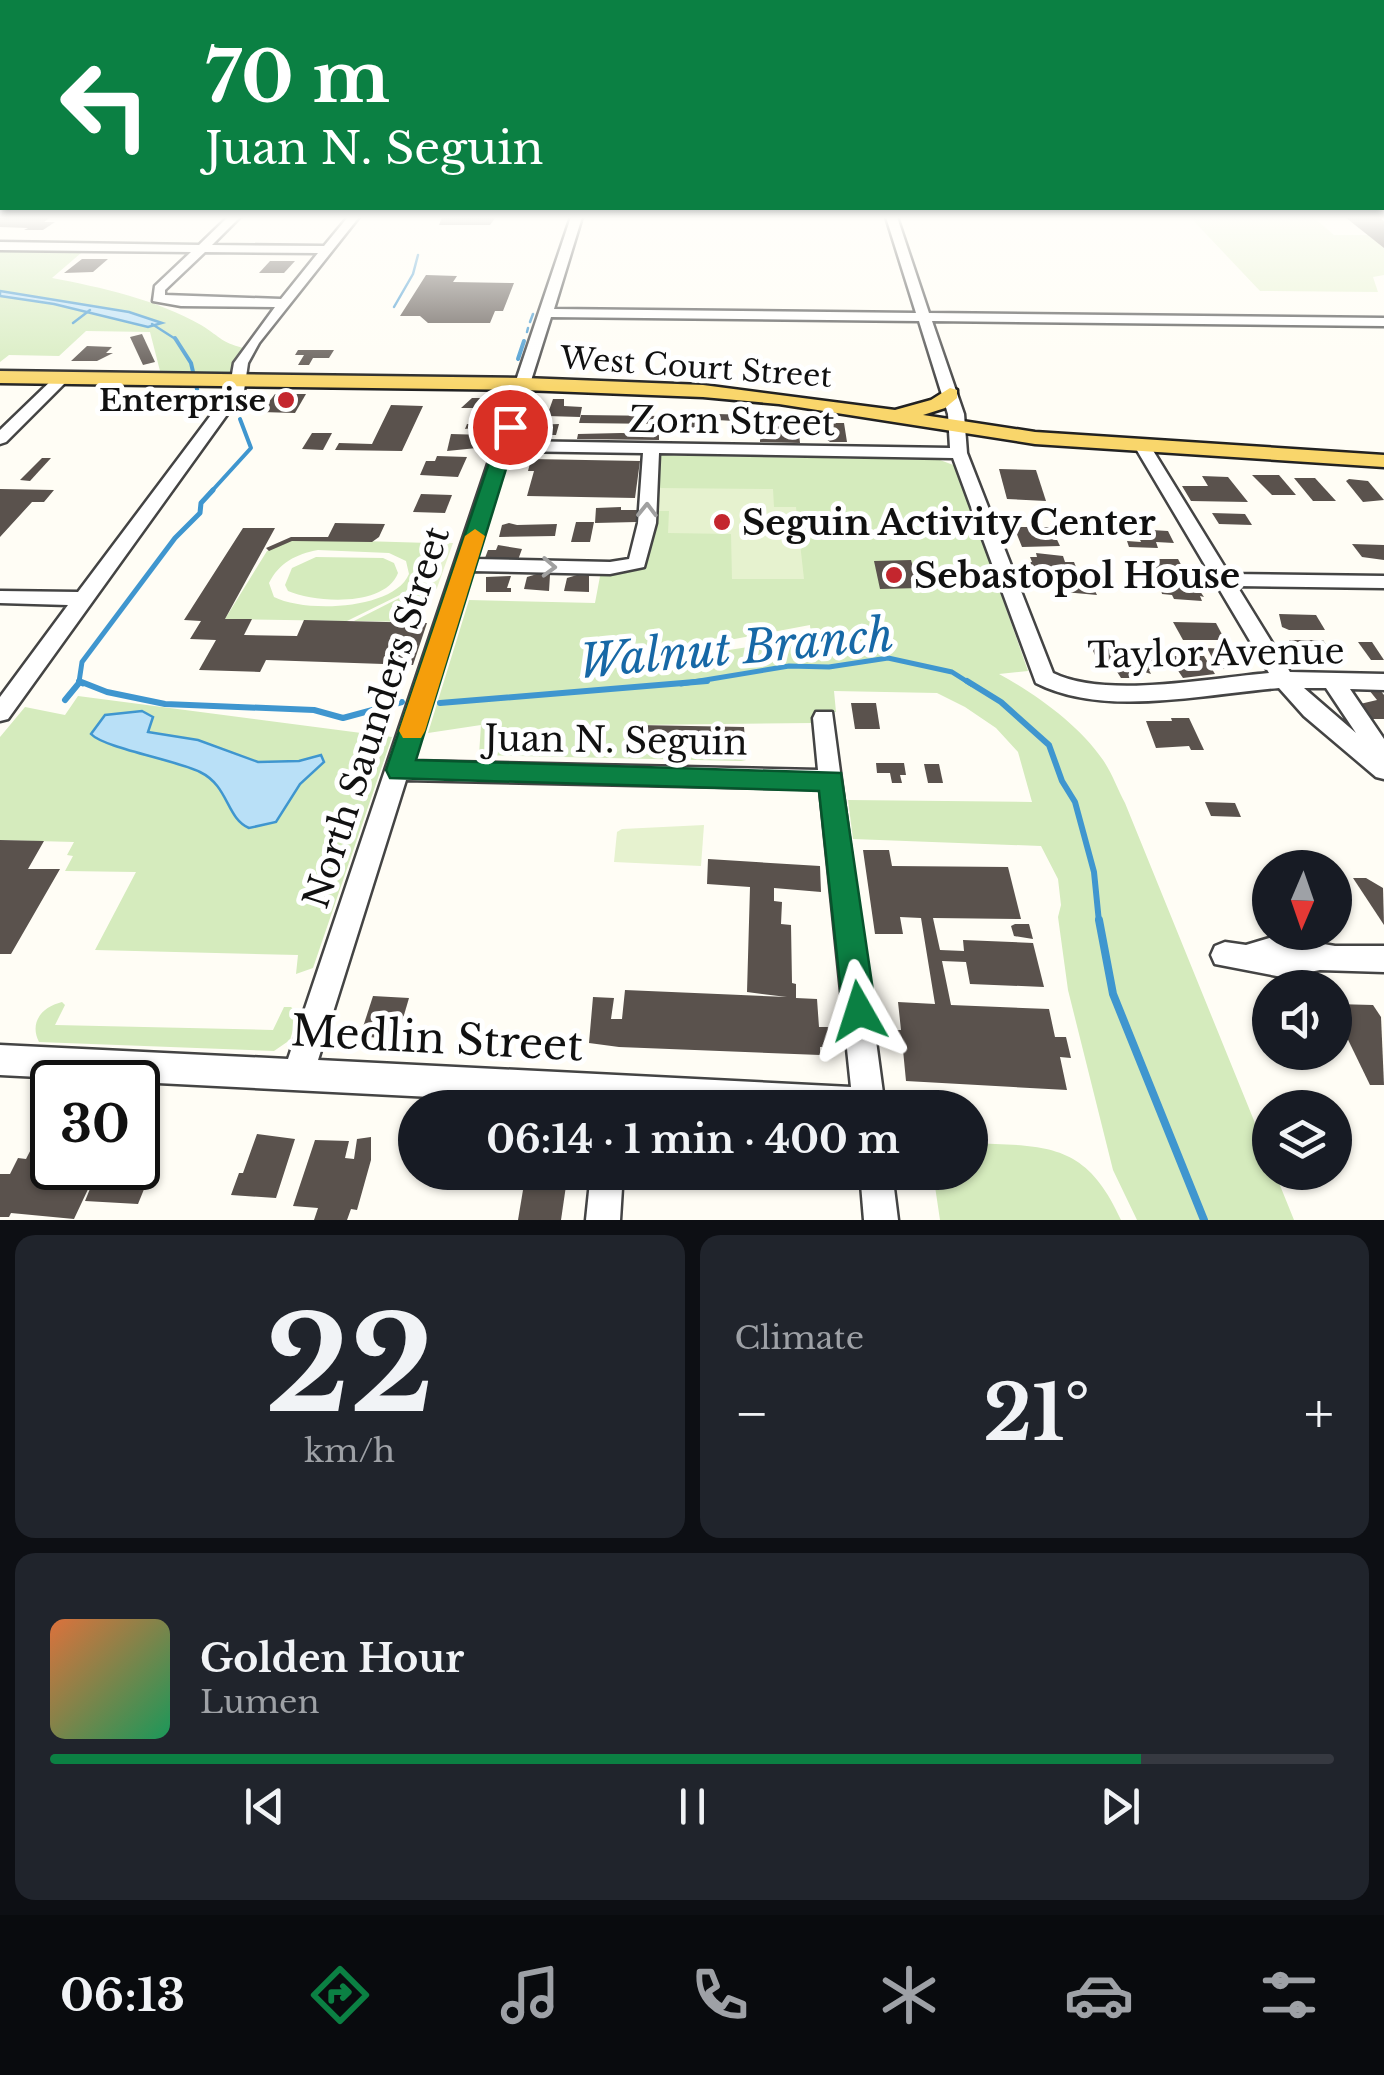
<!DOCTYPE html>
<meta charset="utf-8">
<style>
:root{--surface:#171b24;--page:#20242c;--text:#f1f3f6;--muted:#9ea1a6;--line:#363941;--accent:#0b8043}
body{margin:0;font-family:"Libre Baskerville",serif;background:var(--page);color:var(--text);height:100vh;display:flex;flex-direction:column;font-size:38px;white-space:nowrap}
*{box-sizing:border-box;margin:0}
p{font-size:32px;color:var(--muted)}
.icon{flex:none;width:55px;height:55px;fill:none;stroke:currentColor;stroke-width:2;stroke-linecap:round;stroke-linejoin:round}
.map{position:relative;height:1220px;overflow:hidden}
.details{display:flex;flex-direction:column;gap:15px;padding:15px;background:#0d0f14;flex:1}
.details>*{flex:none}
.banner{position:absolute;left:0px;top:0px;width:1385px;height:210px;box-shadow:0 2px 8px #0004;background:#0b8043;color:#fff;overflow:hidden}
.needle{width:65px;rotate:182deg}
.buttons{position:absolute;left:1252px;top:850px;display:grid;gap:20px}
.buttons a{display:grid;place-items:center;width:100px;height:100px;border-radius:50%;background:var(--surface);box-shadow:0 2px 8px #0004;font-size:50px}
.speed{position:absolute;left:30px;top:1060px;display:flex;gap:20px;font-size:50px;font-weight:700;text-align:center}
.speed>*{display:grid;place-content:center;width:130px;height:130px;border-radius:50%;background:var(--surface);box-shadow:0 2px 8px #0004;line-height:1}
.speed .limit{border:5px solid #111;border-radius:15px;background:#fff;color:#111}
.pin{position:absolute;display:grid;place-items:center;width:85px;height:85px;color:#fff;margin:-42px;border:5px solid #fff;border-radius:50%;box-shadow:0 2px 10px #0007}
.me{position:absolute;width:110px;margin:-55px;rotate:354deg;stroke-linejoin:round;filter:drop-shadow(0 0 8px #0008)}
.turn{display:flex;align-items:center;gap:35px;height:210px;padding:0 40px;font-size:45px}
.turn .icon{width:130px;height:130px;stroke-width:2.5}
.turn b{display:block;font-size:70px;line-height:85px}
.big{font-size:75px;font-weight:700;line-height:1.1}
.details .card{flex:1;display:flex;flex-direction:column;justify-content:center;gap:15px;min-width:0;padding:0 35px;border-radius:20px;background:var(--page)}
.details .dial{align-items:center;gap:0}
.dial b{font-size:130px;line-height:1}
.song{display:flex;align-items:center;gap:30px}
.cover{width:120px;height:120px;border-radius:15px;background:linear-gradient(135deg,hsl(20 70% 55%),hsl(150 70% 35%))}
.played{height:10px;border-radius:5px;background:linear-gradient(90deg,var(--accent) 85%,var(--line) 85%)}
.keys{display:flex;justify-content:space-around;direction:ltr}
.heat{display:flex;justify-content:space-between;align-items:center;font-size:55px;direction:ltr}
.details .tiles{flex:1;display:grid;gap:15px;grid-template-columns:1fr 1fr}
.card:last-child{grid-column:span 2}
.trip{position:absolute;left:398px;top:1090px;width:590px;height:100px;border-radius:50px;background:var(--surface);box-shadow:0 2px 8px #0004;font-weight:700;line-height:100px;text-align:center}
.dock{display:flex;height:160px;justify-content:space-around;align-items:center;background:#090b0e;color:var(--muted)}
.dock .icon{width:70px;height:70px}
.dock .active{color:var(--accent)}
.dock b{font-size:45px;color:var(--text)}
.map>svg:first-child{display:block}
.green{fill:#d5ebbd;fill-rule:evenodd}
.pitch{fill:#e6f2cf}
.water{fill:#b9e0f7;stroke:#3f96cf;stroke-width:2.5}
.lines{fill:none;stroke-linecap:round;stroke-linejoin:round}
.stream-far4{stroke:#3f96cf;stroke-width:2.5}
.stream-far3{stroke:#3f96cf;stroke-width:4}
.stream-far2{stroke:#3f96cf;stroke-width:5}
.stream-far1{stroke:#3f96cf;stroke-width:6}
.stream{stroke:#3f96cf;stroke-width:8}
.building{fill:#5a524d}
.minor-casing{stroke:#444;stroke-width:5}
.major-casing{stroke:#222;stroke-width:5}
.minor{fill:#fff;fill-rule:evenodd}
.major{fill:#f9d66b;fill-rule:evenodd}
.oneway{stroke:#a0a0a0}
.route{fill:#0b8043;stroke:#07532c;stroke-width:2.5}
.slow{fill:#f59e0b}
.poi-dot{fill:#c4262e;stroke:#fff;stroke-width:4}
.labels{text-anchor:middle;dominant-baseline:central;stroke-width:10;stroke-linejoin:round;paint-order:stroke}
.far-street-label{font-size:30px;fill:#111;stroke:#fff}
.far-poi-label{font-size:30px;font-weight:bold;fill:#111;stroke:#fff;text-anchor:end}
.street-label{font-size:35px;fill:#111;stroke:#fff}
.poi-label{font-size:35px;font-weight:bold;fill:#111;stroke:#fff;text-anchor:start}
.near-street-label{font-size:42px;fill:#111;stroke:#fff}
.near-water-label{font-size:45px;font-style:italic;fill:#1768a6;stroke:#fff}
</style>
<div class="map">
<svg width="1384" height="1220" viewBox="0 0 1384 1220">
<rect width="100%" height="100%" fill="#fffdf5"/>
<g class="green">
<path d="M0,246L88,247L52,278C100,287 158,300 201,325C222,338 221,343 248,349L240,380L143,379L160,371L150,332L86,331L59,356L9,355L0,362Z"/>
<path d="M655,455L940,460L956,466L1028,671L999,674C1036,694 1079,725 1103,760C1112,773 1118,790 1125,803L1270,1160V1172L1275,1173L1294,1220H1137L1113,1170L1068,990L1058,917L1061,905L1058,879L1041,846L853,839L848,800L1032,802L1018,752L996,728L965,707L937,693L834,691L836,712H814L813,723L637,725L636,750L649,751L650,733L708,734L707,748H712L713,739L731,740L732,752H746V760L741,761L479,755L481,725L428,733L469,600L595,603L601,571L634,569ZM810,625L811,637L589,672L578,679L585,667Z"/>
<path d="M293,539L430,543L412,589L347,621L225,619L267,551ZM318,550L389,553L406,561L409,574C394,610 305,613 274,597L269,583C279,563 296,554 318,550Z"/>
<path d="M316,557L383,558L394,563L398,573C385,607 316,603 288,591L285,585L292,568Z"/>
<path d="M411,592L432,593L417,622L354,621Z"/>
<path d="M78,696L392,737L313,968L296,974L298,955L95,950L136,872L65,871L73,856L67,855L74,842L0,840V737L25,707L65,715Z"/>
<path d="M62,1002L65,1005L55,1025L273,1030L284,1007H291L298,1014L290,1040L274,1051L39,1042C29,1022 42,1007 62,1002Z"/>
<path d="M970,1143C1047,1146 1086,1142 1121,1220H940L933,1173L970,1172Z"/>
</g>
<g class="pitch">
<path d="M1190,217H1313L1334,235H1368L1384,248V275L1373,277L1378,292L1260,291Z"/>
<path d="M659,488L773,489L774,507H796L804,579H732L731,534L668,533L669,511H657Z"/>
<path d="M430,543H453L437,588L432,593L411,592Z"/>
<path d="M704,825L701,866L614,862L617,832L622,829Z"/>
</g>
<g class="water">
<path d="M0,291L129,312L162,323L148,327L54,304L0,296Z"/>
<path d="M142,711L153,717L148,732L198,740L258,762L299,761L321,755L324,762L300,784L276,822L249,828C226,818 229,786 200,772C176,760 104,748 91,734L105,715Z"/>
</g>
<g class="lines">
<g class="stream-far4">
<path d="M394,307L413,274L418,255"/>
<path d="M530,322L533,314"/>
<path d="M73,323L90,310"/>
<path d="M152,324L177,340"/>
<path d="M527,332L528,328"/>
</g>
<g class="stream-far3">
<path d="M175,338L191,363L199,398L210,403"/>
<path d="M518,359L524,341"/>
<path d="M210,493L251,448L240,419"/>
</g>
<g class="stream-far2">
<path d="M83,684L79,682L82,662L175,538L200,513L201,503L213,490"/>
<path d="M681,684L789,666L829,667L888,658L952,672L971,684"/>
</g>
<g class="stream-far1">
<path d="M79,681L107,692L165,704L314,710L343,718L402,702"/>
<path d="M967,681L1001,702L1049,745L1062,781L1075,802L1094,872L1099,922"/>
<path d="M65,700L79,683"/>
<path d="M440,703L707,681"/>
</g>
<path class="stream" d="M1099,920L1113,994L1204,1220"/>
</g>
<g class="building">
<path d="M0,217H51L44,222H55L43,230H24L28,228L0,227Z"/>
<path d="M442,217H496L490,225H439Z"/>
<path d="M1345,217H1378L1384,221V248Z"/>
<path d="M82,259H108L93,272L64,273Z"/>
<path d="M270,261H295L284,273H259Z"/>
<path d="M426,275L457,276L453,282L514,283L503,311H495L490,323H428L420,316H400Z"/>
<path d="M142,334L155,362L143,365L130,337Z"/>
<path d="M87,346L112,347L106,353H113L97,361H71Z"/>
<path d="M298,350H334L329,358H313L309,365H298L304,355H295Z"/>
<path d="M275,394H306L295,413L261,412Z"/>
<path d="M472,398H499L491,425L465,429L467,424H475L484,408H461Z"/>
<path d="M553,399H564V406L582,407L580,417L547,416Z"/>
<path d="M391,405L423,406L402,451L335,450L339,443L372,444Z"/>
<path d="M681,411H711L710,431L685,432Z"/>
<path d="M716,414L754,415V422L716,420Z"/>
<path d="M581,415L663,416L662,424L579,423Z"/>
<path d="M828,423H844L847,442H830L820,434H799L800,443L760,442V426L819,427Z"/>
<path d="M559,424L556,435H529L532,425Z"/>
<path d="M312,433H332L323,450L302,449Z"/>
<path d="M451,434L485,435L477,448L447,451Z"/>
<path d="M578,434L621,433L659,434V440L577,439Z"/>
<path d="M437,456L467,457L458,477L420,475L426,461H435Z"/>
<path d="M42,458H51L30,481L20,480Z"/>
<path d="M531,459L640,461L635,498L527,496L534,471H528Z"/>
<path d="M999,469L1036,470L1046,501L1007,499Z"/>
<path d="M1252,475H1279L1296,495H1272Z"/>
<path d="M1202,476L1228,477L1248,502L1191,501L1182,486H1208Z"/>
<path d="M1294,478H1315L1336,501H1313Z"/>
<path d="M1349,479L1368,481L1384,500L1363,502L1346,481Z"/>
<path d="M0,489L54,490L44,502H32L0,537Z"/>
<path d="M421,494L452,495L445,513L413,512Z"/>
<path d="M621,507V510H637L636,522L595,523L596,508Z"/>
<path d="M1212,513L1245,514L1252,525L1219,524Z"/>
<path d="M576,522H594L590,542H571Z"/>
<path d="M335,523L385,524L379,537L372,542L292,541L269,551L266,548L291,537H328Z"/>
<path d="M509,523L517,525L557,524L555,536L499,537L502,525Z"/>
<path d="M1014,527H1051L1060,546L1022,547Z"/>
<path d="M243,528H275L225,619H252L244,635L297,636L304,620L427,623L413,665L266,660L260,672L199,670L216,640L190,639L201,621L184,620Z"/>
<path d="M1135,529L1168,531L1174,543L1156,542L1158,548L1129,547L1127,541L1141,542Z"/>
<path d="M1352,544L1384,545V560L1362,557Z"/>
<path d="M498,545L522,549L518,560L485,558L488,550H496Z"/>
<path d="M1036,553L1063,556L1065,562H1074L1078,572L1032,571L1029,562H1032L1030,557H1037Z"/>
<path d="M1150,559H1178L1185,572H1158Z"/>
<path d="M911,560L919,588L880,589L874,561Z"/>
<path d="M537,574L550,575L549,591L524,589L527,577Z"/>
<path d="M577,575L589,576V592L564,591L567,578Z"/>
<path d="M511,576L507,588H511V592H486V577Z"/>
<path d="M1169,576L1191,578L1204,597L1200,596L1202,601L1174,599L1172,595L1162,594L1161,589L1169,590L1166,584L1173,585Z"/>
<path d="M1057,577H1088L1097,595L1064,592Z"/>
<path d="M1279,614L1316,615L1325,630H1289L1282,627Z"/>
<path d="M1173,622L1216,623L1225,640H1183Z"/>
<path d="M1289,640H1323L1339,664L1304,663Z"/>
<path d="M1358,642H1372L1384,660H1371Z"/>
<path d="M1091,646L1120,647L1132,678H1121L1114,667H1100Z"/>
<path d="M1125,646H1145L1156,670H1149L1151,674L1135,669Z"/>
<path d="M1207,648L1229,649L1246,666L1240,665L1241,669H1218Z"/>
<path d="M1168,656H1184L1187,661H1198L1195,656H1204L1215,674L1183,678Z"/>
<path d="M1369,690H1380L1384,695V719H1371L1360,704L1377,700Z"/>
<path d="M851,703H876L880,729H855Z"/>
<path d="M1171,718H1189L1204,750H1191L1189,746L1156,748L1146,721H1172Z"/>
<path d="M637,725L744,727L746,752H732L731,740L713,739L712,749L707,748L708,734L650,733L649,752L636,750Z"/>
<path d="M876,763H904L906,775H900L902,783H892L890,773H877Z"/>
<path d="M924,764H939L943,783H928Z"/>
<path d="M1205,802L1235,803L1241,817L1211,816Z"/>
<path d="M0,840L44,841L28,869H60L11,954H0Z"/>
<path d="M863,850H889L892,866L1008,867L1021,919L933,918L940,950L964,951L963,940L1033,943L1044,987L970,984L966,962L942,961L951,1005L1049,1009L1055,1037H1066L1071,1058L1060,1057L1067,1090L906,1081L903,1050H893L891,1030H901L898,1002L935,1004L921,918L900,917L903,934H875Z"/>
<path d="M708,859L820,866L821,892L774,888V901L782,902L781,924L791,925L792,983L796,984V998L817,999L819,1027H828L829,1047H820V1055L619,1047L589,1043L593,997L614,998L611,1019H622L625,990L787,997L747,992L750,887L707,884Z"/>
<path d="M1353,878H1366L1383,888L1384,925Z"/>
<path d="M1015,924H1029L1033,939L1014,936L1011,926Z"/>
<path d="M373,996L409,998L397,1039L367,1037L363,1027Z"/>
<path d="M1335,1004L1373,1005L1381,1017L1384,1085H1370L1337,1017Z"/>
<path d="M43,1126L52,1127V1168H59L53,1179L90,1185L74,1219L11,1213L9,1217H0V1174H10L18,1158L26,1159Z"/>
<path d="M257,1134L295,1139L276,1198L231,1195L239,1173H243Z"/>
<path d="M138,1136H148L144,1145H151L140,1172H151L138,1204L85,1201L94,1179H100L105,1168H138Z"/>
<path d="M371,1137V1160L357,1210L351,1209L347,1220H314L318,1208L293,1206L315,1140L349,1141L345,1158L354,1159L357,1139Z"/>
<path d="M526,1172H568L561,1220H518Z"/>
</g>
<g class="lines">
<defs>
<g id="minor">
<path d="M228,217H240L212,245L324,246L348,217H359L259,343L248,363L244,391L8,719L0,721V697L68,605L0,603V591L78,592L229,391L234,363L275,307L181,306L153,301L155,286L191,252L0,250V242L199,245ZM205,252L318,253L281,299L165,295V290Z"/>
<path d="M571,217H582L554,309L916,313L886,217H897L929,313L1384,318V326L932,321L964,414L967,453L1053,673C1105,699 1211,678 1269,673L1135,447L1143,442L1149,444L1229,574L1384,576V588L1237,586L1290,672L1384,674V690L1350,689L1384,739V779L1376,777L1304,716L1279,688C1205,694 1104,718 1036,683L953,458L659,453L656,523L644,567L610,574L472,571L412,761L818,770L813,718L816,712H832L885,1108H647L0,1075V1045L288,1059ZM551,317L919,321L948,414L950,448L512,441ZM509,451L643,453L638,523L629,559L610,562L475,559ZM1304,688H1326L1356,733ZM406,780L820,789L851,1087L318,1060Z"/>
<path d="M62,374L67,375V381L6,442L0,444V430L57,375Z"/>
<path d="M1276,936L1335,946H1384V972L1320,970L1282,977L1215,964L1211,955L1215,946L1225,942L1246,945Z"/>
<path d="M591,1172H623L620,1220H586Z"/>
<path d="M860,1172H892L898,1220H864Z"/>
</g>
<path id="major" d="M0,371L524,378L703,385L895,410L931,400L950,388L957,390V398L945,408L923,415L1035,432L1384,455V467L1035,444L779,404L703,397L524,390L0,383Z"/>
</defs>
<use href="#minor" class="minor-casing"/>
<use href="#major" class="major-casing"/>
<use href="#minor" class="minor"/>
<use href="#major" class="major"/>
</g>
<defs><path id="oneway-chevron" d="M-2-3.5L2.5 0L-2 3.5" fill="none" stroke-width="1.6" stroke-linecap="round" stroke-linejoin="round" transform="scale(2.5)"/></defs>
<g class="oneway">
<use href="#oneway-chevron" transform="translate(647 510) rotate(-89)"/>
<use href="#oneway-chevron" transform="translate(549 567) rotate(2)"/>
</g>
<linearGradient id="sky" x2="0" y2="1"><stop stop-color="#95c6ee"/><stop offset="0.56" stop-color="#fffefa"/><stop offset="1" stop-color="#fffefa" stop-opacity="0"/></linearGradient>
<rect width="1384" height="388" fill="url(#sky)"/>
<path class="route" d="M510,422L519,427L416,760L841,773L876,1011L871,1023L859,1027L848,1023L843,1011L819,791L390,778L386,770L501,427Z"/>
<path class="slow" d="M475,529L485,536L425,731L421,738H403L399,731L465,536Z"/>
<g class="poi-dot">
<circle cx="286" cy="400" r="10"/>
<circle cx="722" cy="522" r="10"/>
<circle cx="894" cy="575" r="10"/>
</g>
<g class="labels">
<g class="far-street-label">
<text transform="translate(696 367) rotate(4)">West Court Street</text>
</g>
<g class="far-poi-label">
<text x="266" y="400">Enterprise</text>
</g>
<g class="street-label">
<text transform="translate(732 421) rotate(1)">Zorn Street</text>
<text transform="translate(1216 653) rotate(-1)">Taylor Avenue</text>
<text transform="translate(376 717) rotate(-72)">North Saunders Street</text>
<text transform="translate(616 740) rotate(1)">Juan N. Seguin</text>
</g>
<g class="poi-label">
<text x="742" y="522">Seguin Activity Center</text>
<text x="914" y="575">Sebastopol House</text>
</g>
<g class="near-street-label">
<text transform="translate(437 1038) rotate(3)">Medlin Street</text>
</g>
<g class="near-water-label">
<text transform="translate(736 648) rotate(-5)">Walnut Branch</text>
</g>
</g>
</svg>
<div class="buttons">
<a><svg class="needle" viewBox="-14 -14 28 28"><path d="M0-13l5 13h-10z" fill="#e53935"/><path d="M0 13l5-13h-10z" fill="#9ea1a6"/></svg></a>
<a><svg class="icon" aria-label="sound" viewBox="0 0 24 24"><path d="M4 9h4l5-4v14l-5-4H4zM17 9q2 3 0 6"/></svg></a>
<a><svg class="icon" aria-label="layers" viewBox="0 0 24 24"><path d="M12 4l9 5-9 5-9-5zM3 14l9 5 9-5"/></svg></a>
</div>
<div class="speed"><div class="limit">30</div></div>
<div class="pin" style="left:510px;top:427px;background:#d93025"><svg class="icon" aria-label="arrive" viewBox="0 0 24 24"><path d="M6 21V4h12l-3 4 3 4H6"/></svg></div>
<svg class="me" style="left:859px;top:1011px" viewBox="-20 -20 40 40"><path d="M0-17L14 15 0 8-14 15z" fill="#0b8043" stroke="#fff" stroke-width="4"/></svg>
<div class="trip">06:14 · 1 min · 400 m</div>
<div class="banner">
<div class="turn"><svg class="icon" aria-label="left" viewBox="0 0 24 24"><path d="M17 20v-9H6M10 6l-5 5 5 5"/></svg><div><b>70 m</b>Juan N. Seguin</div></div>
</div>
</div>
<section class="details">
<div class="tiles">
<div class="card dial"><b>22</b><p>km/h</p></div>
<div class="card"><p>Climate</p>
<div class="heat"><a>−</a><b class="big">21°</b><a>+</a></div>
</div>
<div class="card">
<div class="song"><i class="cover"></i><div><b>Golden Hour</b><p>Lumen</p></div></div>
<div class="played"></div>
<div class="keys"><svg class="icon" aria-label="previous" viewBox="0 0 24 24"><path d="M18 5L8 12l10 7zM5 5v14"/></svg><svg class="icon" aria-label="pause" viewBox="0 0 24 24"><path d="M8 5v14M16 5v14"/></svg><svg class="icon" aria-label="next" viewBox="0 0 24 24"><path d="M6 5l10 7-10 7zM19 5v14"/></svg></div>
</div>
</div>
</section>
<nav class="dock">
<b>06:13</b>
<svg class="icon active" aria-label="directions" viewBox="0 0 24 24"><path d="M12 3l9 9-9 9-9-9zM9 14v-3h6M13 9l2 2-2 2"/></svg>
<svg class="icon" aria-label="music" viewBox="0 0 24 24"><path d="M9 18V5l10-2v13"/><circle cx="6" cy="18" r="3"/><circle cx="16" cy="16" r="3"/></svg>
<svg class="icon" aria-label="phone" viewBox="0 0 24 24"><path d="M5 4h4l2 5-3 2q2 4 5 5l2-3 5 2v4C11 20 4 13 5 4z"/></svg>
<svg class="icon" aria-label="climate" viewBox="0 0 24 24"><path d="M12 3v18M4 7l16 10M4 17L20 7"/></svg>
<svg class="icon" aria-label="car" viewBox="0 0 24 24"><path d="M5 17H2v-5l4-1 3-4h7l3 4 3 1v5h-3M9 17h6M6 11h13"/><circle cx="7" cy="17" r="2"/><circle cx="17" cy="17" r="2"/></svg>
<svg class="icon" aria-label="filters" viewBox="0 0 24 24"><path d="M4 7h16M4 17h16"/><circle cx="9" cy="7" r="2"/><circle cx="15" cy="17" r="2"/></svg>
</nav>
